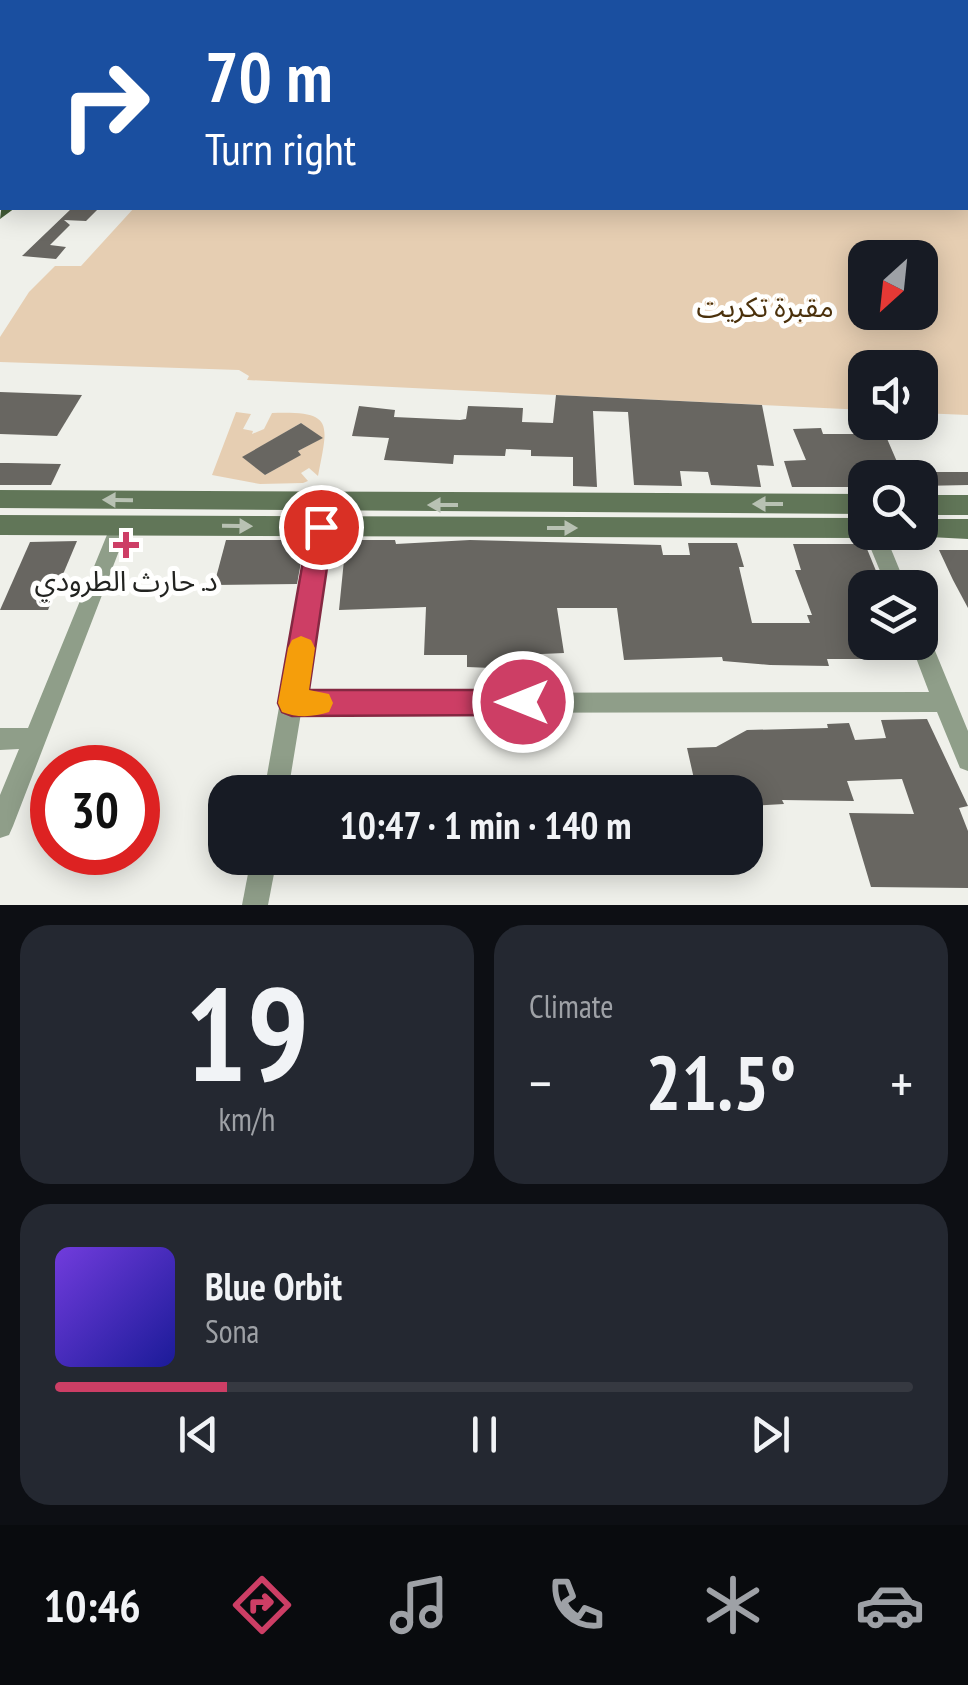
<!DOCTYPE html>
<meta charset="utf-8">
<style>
:root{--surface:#171b24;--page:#242831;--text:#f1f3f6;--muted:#9ea1a6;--line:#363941;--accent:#cd3e65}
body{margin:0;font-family:"PT Sans Narrow","Noto Sans Arabic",sans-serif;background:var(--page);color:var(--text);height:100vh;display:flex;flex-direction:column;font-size:38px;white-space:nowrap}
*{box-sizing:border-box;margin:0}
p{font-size:32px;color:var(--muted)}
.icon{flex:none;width:55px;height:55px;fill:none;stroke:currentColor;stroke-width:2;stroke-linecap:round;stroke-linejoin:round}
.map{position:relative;height:905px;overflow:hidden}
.side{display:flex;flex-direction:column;gap:20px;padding:20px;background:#0d0f14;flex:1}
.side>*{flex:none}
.banner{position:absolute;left:0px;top:0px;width:970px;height:210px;box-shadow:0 5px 25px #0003;background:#1a4fa0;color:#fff;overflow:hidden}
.needle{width:65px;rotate:207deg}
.buttons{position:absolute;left:848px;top:240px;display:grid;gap:20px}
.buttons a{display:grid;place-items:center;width:90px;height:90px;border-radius:20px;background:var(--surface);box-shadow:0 5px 25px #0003;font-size:50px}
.speed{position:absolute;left:30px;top:745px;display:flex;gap:20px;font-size:50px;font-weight:700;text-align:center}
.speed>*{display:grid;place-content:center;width:130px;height:130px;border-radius:50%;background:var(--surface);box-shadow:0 5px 25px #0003;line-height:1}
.speed .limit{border:15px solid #d22;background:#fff;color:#111}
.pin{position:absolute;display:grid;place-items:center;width:85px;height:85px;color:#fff;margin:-42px;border:5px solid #fff;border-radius:50%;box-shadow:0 2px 10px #0007}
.me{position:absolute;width:110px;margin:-55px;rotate:270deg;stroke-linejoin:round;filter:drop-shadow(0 0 8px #0008)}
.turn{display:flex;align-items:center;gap:35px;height:210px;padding:0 40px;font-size:45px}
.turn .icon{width:130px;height:130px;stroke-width:2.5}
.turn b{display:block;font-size:70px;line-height:85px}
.big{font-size:75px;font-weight:600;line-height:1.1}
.side .card{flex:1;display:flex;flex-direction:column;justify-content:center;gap:15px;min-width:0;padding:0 35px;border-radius:30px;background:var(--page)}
.side .dial{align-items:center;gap:0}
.dial b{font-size:130px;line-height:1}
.song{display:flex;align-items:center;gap:30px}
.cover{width:120px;height:120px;border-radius:15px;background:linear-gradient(135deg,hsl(260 70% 55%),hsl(240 70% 35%))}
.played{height:10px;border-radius:5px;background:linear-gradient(90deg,var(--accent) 20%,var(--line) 20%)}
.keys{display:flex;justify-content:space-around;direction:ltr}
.heat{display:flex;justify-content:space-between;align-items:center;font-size:55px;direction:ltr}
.side .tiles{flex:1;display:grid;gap:20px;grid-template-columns:1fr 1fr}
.card:last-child{grid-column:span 2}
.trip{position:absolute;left:208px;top:775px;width:555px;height:100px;border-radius:30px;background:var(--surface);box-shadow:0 5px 25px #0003;font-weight:600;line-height:100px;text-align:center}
.tab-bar{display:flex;height:160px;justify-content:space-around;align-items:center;background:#090b0e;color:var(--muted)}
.tab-bar .icon{width:70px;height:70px}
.tab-bar .current{color:var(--accent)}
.tab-bar b{font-size:45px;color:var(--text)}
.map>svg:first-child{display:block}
.green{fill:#e6ceb2;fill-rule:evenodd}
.building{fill:#686661}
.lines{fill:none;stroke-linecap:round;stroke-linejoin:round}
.street{fill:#8f9e89;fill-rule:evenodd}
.secondary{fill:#617658;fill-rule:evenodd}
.primary{fill:#415a36;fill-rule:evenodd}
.oneway{fill:#b8c1b3}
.route{fill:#cd3e65;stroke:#852842;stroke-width:2.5}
.slow{fill:#f59e0b}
.poi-dot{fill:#cd3e65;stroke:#fffffe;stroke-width:4}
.labels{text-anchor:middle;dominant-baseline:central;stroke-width:10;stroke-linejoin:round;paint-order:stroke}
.park-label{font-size:28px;fill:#4b310b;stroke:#fffffe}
.poi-label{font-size:28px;fill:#222320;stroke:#fffffe}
</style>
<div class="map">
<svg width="968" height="905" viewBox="0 0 968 905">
<rect width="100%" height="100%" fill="#eff0ea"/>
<g class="green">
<path d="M968,138V415L920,413V368H865V410L247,380L249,376L239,370L0,362V337L29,292L55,266H81L134,208H968ZM865,258H920V312H865Z"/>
<path d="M236,412L251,414L243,429L253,431L252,434L264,429L272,413C335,411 328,423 318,476L309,468L301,473L308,481L303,483L260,484L212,475ZM301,423L322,438L298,451L300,455L265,475L243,457Z"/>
</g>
<g class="building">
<path d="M72,208H99L86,221L64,220L70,225L50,245L66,247L56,259L22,256Z"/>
<path d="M0,392L82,395L57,436L0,434Z"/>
<path d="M556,395L762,405L774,466L757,465L761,487L711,485L708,472L680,471L682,486L634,485L628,412L593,411L597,487L573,486V457L531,456V450L506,449L505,456L454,455L453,464L384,460L389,438L352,436L359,406L395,410L394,417L460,420L466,419L468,406L523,408L522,422L553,423Z"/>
<path d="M301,423L323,438L298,451L301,455L265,475L242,457Z"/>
<path d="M821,428L823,434H885L904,478H865V487H792L784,461L806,460L793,429Z"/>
<path d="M0,463H8L61,464L51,485H0Z"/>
<path d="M920,472H968V485L920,486Z"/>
<path d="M226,540H305L297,584L214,585Z"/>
<path d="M346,540H395L396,544L470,540L661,545L663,555H690L688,543H737L744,567H739L752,623H810L807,615H812L795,570H801L793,544H865L883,588H865V608H848L867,659H827L829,666L770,665L723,661L722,657L624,660L617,608H557L564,653L519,655V669L467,667V655H424L426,607L339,610Z"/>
<path d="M77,541L48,610H0L30,542Z"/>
<path d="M939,550H968V608L953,580Z"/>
<path d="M927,719L968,806L959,808L968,831V888L871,887L849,813L914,814L902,779L847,781L854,801L782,800L784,804L745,806V792H697L687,748L716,747L747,730L828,728L827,724L849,723L855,740L886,738L881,720Z"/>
</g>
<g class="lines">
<g class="street">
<path d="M705,0H714L712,2H704Z"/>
<path d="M0,31L2,32V39L0,38Z"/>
<path d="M0,166L2,167V173L0,174Z"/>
<path d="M120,518L127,520L129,525L13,826L9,835L0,838V795L19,749L0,750V728H28L111,525L113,520Z"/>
<path d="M321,520L328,522L331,527L304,693L929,692L910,642H920V632L928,635L931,641L968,731V771L960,768L937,712L301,713L288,792H264L311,527L314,522Z"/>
<path d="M864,532H884L907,588H887Z"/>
<path d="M251,858H277L268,905H242Z"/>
</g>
<g class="secondary">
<rect x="0" y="79" width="2" height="9"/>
<path d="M0,110L2,111V122L0,121Z"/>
<path d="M0,490L865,494V514L0,508Z"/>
<rect x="920" y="495" width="48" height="20"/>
<path d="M0,515L865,518V532H876L865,538L0,535Z"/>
<path d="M920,519H968V539L910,536L908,532H920Z"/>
</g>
<g class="primary">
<path d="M0,100H2V111L0,110Z"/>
<path d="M2,203V208H15L0,219Z"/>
</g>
</g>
<defs><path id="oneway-solid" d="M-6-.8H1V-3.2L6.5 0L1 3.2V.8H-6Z" transform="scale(2.5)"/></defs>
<g class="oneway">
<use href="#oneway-solid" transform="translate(118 500) rotate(-179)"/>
<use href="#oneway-solid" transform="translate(768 504) rotate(-180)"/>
<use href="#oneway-solid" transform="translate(443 505) rotate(180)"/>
<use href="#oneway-solid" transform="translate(237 526) rotate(1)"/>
<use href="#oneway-solid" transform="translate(562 528)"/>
</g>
<path class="route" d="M321,518L330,521L333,527L309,690H523L533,693L538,702L533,712L523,715L292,716L282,712L278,703L309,527L312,521Z"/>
<path class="slow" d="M301,636L311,640L315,648L309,690L329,694L333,703L329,712C314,717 297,718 282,712L278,703L288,648L292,640Z"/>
<path class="poi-dot" d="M121 530h10v10h10v10h-10v10h-10v-10h-10v-10h10z"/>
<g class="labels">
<g class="park-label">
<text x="765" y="306">مقبرة تكريت</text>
</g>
<g class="poi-label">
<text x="126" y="580">د. حارث الطرودي</text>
</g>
</g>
</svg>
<div class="buttons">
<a><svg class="needle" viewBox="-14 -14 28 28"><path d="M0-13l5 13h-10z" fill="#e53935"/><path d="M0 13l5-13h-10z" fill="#9ea1a6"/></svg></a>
<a><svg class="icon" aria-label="sound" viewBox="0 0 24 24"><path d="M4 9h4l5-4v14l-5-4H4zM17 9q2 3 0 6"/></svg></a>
<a><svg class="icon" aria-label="search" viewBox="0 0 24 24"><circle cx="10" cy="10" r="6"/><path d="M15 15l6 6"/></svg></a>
<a><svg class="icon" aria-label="layers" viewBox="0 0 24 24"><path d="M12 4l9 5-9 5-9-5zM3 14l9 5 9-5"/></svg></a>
</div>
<div class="speed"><div class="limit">30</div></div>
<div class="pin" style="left:321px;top:527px;background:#d93025"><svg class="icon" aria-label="arrive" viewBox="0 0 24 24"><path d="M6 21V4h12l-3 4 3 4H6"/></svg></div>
<svg class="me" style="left:523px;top:702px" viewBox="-20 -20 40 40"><circle r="17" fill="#cd3e65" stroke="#fff" stroke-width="3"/><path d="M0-11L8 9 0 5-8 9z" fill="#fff"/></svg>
<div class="trip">10:47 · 1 min · 140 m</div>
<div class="banner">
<div class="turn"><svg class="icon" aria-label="right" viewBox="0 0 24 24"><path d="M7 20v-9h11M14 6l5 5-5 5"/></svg><div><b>70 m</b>Turn right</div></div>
</div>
</div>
<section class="side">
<div class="tiles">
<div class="card dial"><b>19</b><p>km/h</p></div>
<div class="card"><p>Climate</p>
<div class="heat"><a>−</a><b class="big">21.5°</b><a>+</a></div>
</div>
<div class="card">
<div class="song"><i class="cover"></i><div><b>Blue Orbit</b><p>Sona</p></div></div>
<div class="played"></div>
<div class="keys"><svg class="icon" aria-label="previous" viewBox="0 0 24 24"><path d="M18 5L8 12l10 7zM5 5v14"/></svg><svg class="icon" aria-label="pause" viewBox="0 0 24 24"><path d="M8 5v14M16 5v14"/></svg><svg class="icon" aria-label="next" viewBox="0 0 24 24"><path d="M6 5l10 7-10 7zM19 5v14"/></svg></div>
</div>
</div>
</section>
<nav class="tab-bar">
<b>10:46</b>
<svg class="icon current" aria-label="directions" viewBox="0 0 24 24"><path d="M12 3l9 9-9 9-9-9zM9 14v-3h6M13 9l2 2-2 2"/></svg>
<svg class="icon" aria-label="music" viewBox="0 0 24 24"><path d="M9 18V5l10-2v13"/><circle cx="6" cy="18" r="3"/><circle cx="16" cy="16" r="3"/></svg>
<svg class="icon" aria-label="phone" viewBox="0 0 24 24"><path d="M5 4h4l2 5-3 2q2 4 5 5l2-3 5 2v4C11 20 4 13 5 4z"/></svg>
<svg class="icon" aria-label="climate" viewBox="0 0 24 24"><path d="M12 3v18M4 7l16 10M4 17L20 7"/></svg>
<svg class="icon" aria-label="car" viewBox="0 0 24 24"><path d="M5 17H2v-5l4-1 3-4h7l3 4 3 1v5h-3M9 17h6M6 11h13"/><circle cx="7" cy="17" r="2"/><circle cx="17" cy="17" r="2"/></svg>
</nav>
